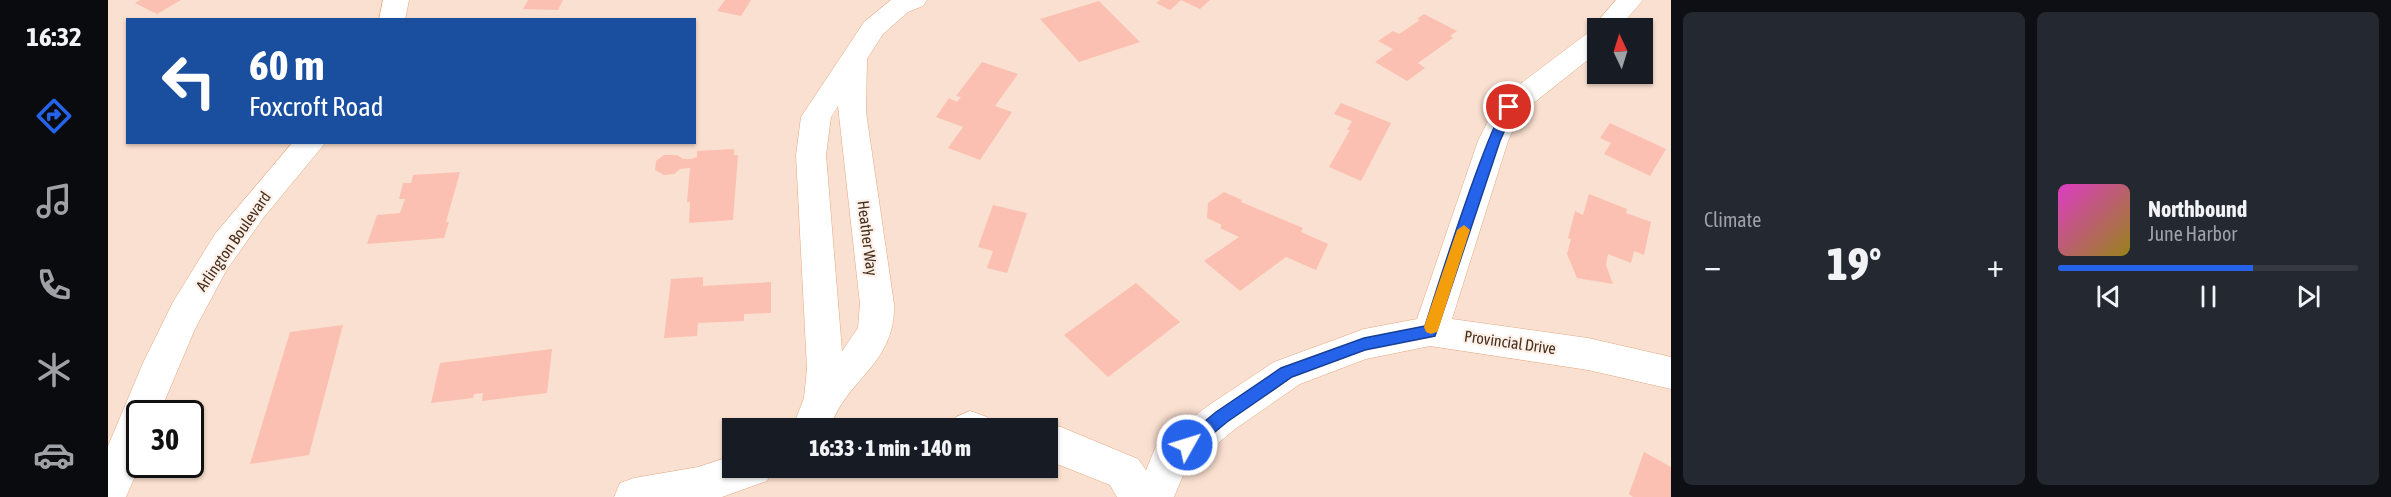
<!DOCTYPE html>
<meta charset="utf-8">
<style>
:root{--surface:#171b24;--page:#242831;--text:#f1f3f6;--muted:#9ea1a6;--line:#363941;--accent:#2563eb}
body{margin:0;font-family:"Asap Condensed",sans-serif;background:var(--page);color:var(--text);height:100vh;display:flex;flex-direction:column;font-size:22px;white-space:nowrap}
*{box-sizing:border-box;margin:0}
p{font-size:20px;color:var(--muted)}
.icon{flex:none;width:33px;height:33px;fill:none;stroke:currentColor;stroke-width:2;stroke-linecap:round;stroke-linejoin:round}
.map{position:relative;flex:1;overflow:hidden}
.side{display:flex;flex-direction:column;gap:12px;padding:12px;background:#0d0f14;width:720px}
.side>*{flex:none}
.guide{position:absolute;left:18px;top:18px;width:570px;height:126px;border-radius:0px;box-shadow:0 2px 4px #0004;background:#1a4fa0;color:#fff;overflow:hidden}
.needle{width:39px;rotate:356deg}
.tools{position:absolute;left:1479px;top:18px;display:grid;gap:12px}
.tools a{display:grid;place-items:center;width:66px;height:66px;border-radius:0px;background:var(--surface);box-shadow:0 2px 4px #0004;font-size:30px}
.speed{position:absolute;left:18px;top:400px;display:flex;gap:12px;font-size:30px;font-weight:700;text-align:center}
.speed>*{display:grid;place-content:center;width:78px;height:78px;border-radius:50%;background:var(--surface);box-shadow:0 2px 4px #0004;line-height:1}
.speed .limit{border:3px solid #111;border-radius:9px;background:#fff;color:#111}
.pin{position:absolute;display:grid;place-items:center;width:51px;height:51px;color:#fff;margin:-26px;border:3px solid #fff;border-radius:50%;box-shadow:0 2px 6px #0007}
.me{position:absolute;width:66px;margin:-33px;rotate:51deg;stroke-linejoin:round;filter:drop-shadow(0 0 4px #0008)}
.turn{display:flex;align-items:center;gap:21px;height:126px;padding:0 24px;font-size:27px}
.turn .icon{width:78px;height:78px;stroke-width:2.5}
.turn b{display:block;font-size:42px;line-height:51px}
.big{font-size:45px;font-weight:800;line-height:1.1}
.side .card{flex:1;display:flex;flex-direction:column;justify-content:center;gap:9px;min-width:0;padding:0 21px;border-radius:9px;background:var(--page)}
.song{display:flex;align-items:center;gap:18px}
.cover{width:72px;height:72px;border-radius:9px;background:linear-gradient(135deg,hsl(310 70% 55%),hsl(50 70% 35%))}
.played{height:6px;border-radius:3px;background:linear-gradient(90deg,var(--accent) 65%,var(--line) 65%)}
.keys{display:flex;justify-content:space-around;direction:ltr}
.heat{display:flex;justify-content:space-between;align-items:center;font-size:33px;direction:ltr}
.side .tiles{flex:1;display:grid;gap:12px;grid-template-columns:repeat(2,1fr)}
.trip{position:absolute;left:614px;top:418px;width:336px;height:60px;border-radius:0px;background:var(--surface);box-shadow:0 2px 4px #0004;font-weight:800;line-height:60px;text-align:center}
main{display:flex;flex:1;min-height:0}
.menu{display:flex;flex-direction:column;width:108px;justify-content:space-around;align-items:center;background:#090b0e;color:var(--muted)}
.menu .icon{width:42px;height:42px}
.menu .selected{color:var(--accent)}
.menu b{font-size:27px;color:var(--text)}
.map>svg:first-child{display:block}
.building{fill:#fbc0b1}
.lines{fill:none;stroke-linecap:round;stroke-linejoin:round}
.street-casing{stroke:#e4a880;stroke-width:1}
.secondary-casing{stroke:#e4a880;stroke-width:1}
.street{fill:#fff;fill-rule:evenodd}
.secondary{fill:#fff;fill-rule:evenodd}
.route{fill:#2563eb;stroke:#184099;stroke-width:1.5}
.slow{fill:#f59e0b}
.labels{text-anchor:middle;dominant-baseline:central;stroke-width:4.5;stroke-linejoin:round;paint-order:stroke}
.street-label{font-size:16px;fill:#462e1d;stroke:#fdf0e8}
</style>
<main>
<nav class="menu">
<b>16:32</b>
<svg class="icon selected" aria-label="directions" viewBox="0 0 24 24"><path d="M12 3l9 9-9 9-9-9zM9 14v-3h6M13 9l2 2-2 2"/></svg>
<svg class="icon" aria-label="music" viewBox="0 0 24 24"><path d="M9 18V5l10-2v13"/><circle cx="6" cy="18" r="3"/><circle cx="16" cy="16" r="3"/></svg>
<svg class="icon" aria-label="phone" viewBox="0 0 24 24"><path d="M5 4h4l2 5-3 2q2 4 5 5l2-3 5 2v4C11 20 4 13 5 4z"/></svg>
<svg class="icon" aria-label="climate" viewBox="0 0 24 24"><path d="M12 3v18M4 7l16 10M4 17L20 7"/></svg>
<svg class="icon" aria-label="car" viewBox="0 0 24 24"><path d="M5 17H2v-5l4-1 3-4h7l3 4 3 1v5h-3M9 17h6M6 11h13"/><circle cx="7" cy="17" r="2"/><circle cx="17" cy="17" r="2"/></svg>
</nav>
<div class="map">
<svg width="1563" height="497" viewBox="0 0 1563 497">
<rect width="100%" height="100%" fill="#fae0d0"/>
<g class="building">
<path d="M32,0H73L49,14L27,3Z"/>
<path d="M420,0H455L450,10L415,9Z"/>
<path d="M617,0H643L633,16L609,11Z"/>
<path d="M1052,0H1102L1092,9L1073,0L1062,10L1048,3Z"/>
<path d="M991,1L1032,42L971,62L932,19Z"/>
<path d="M1316,14L1349,31L1342,36L1345,38L1310,63L1317,68L1299,81L1267,62L1285,49L1270,41L1285,31L1291,34L1312,20L1309,19Z"/>
<path d="M874,62L910,74L887,106L904,112L872,160L840,148L855,127L828,117L841,98L849,102L853,97L848,96Z"/>
<path d="M1233,103L1283,123L1253,181L1221,167L1242,130H1239L1244,121L1226,114Z"/>
<path d="M1502,123L1558,149L1542,176L1496,154L1503,143L1492,138Z"/>
<path d="M626,149V155H630L625,220L581,223L582,202H579L582,168L572,169L566,174L556,175L547,170L548,161L556,155H569L575,159H583L589,157V151Z"/>
<path d="M352,172L338,222H341L336,238L259,244L269,215L292,213L297,199H291L295,183H303L305,175Z"/>
<path d="M1116,192L1134,200L1133,202L1195,228L1193,232L1220,244L1208,270L1178,257L1132,291L1096,261L1131,237L1112,228L1114,225L1099,218L1100,203Z"/>
<path d="M1481,194L1519,209L1518,213L1543,222L1536,255L1526,251L1523,263L1500,254L1498,265L1505,284L1469,278L1459,254L1463,239L1460,238L1467,211L1475,215Z"/>
<path d="M885,205L919,213L899,273L879,268L885,251L870,247Z"/>
<path d="M595,277V286L663,282V313L636,314V321L590,323L589,336L556,338L563,279Z"/>
<path d="M1028,283L1072,322L1000,377L956,335Z"/>
<path d="M235,325L201,455L142,464L182,332Z"/>
<path d="M444,349L439,393L374,401L375,393L366,394L365,398L323,403L332,363Z"/>
<path d="M1536,452L1563,467V497H1525L1521,494Z"/>
</g>
<g class="lines">
<defs>
<g id="street">
<path d="M783,0H819L815,6L800,12L775,34L759,59L758,112L786,304C788,365 736,380 722,429H684L696,398L699,369L688,155L693,117L756,22ZM730,106L752,304L750,328L734,351L718,155L723,117Z"/>
<path d="M1508,0H1535L1511,28H1490V52L1413,113L1400,141L1344,319L1480,338L1563,357V389L1480,370L1322,346L1258,359L1192,384L1127,429L1077,471L1066,497H1009L1002,485L939,460V429H926L939,424L953,427L1030,459L1038,470L1048,446L1101,405L1166,362L1256,329L1309,319L1370,141L1387,107L1391,100L1481,32L1485,31L1484,28Z"/>
<path d="M862,411L879,417L884,429H843L848,417Z"/>
<path d="M624,456V468H665L659,481L614,497H506L512,483L526,478L590,467Z"/>
</g>
<g id="secondary">
<path d="M275,0H301L297,20H271Z"/>
<path d="M185,142H218L156,217L118,271L87,329L51,414H32V465L18,497H0V446L35,363L65,302L107,234Z"/>
</g>
</defs>
<use href="#street" class="street-casing"/>
<use href="#secondary" class="secondary-casing"/>
<use href="#street" class="street"/>
<use href="#secondary" class="secondary"/>
</g>
<path class="route" d="M1401,103L1407,107L1392,141L1327,336L1257,350L1184,377L1119,422L1085,450L1079,452L1074,450L1071,445L1074,440L1108,412L1173,368L1256,338L1317,326C1326,298 1385,108 1401,103Z"/>
<path class="slow" d="M1356,225L1362,230L1331,327L1329,332L1323,334L1318,332L1316,327L1349,230Z"/>
<g class="labels">
<g class="street-label">
<text transform="translate(760 238) rotate(83)">Heather Way</text>
<text transform="translate(125 241) rotate(-55)">Arlington Boulevard</text>
<text transform="translate(1402 342) rotate(8)">Provincial Drive</text>
</g>
</g>
</svg>
<div class="tools">
<a><svg class="needle" viewBox="-14 -14 28 28"><path d="M0-13l5 13h-10z" fill="#e53935"/><path d="M0 13l5-13h-10z" fill="#9ea1a6"/></svg></a>
</div>
<div class="speed"><div class="limit">30</div></div>
<div class="pin" style="left:1401px;top:107px;background:#d93025"><svg class="icon" aria-label="arrive" viewBox="0 0 24 24"><path d="M6 21V4h12l-3 4 3 4H6"/></svg></div>
<svg class="me" style="left:1079px;top:445px" viewBox="-20 -20 40 40"><circle r="17" fill="#2563eb" stroke="#fff" stroke-width="3"/><path d="M0-11L8 9 0 5-8 9z" fill="#fff"/></svg>
<div class="trip">16:33 · 1 min · 140 m</div>
<div class="guide">
<div class="turn"><svg class="icon" aria-label="left" viewBox="0 0 24 24"><path d="M17 20v-9H6M10 6l-5 5 5 5"/></svg><div><b>60 m</b>Foxcroft Road</div></div>
</div>
</div>
<section class="side">
<div class="tiles">
<div class="card"><p>Climate</p>
<div class="heat"><a>−</a><b class="big">19°</b><a>+</a></div>
</div>
<div class="card">
<div class="song"><i class="cover"></i><div><b>Northbound</b><p>June Harbor</p></div></div>
<div class="played"></div>
<div class="keys"><svg class="icon" aria-label="previous" viewBox="0 0 24 24"><path d="M18 5L8 12l10 7zM5 5v14"/></svg><svg class="icon" aria-label="pause" viewBox="0 0 24 24"><path d="M8 5v14M16 5v14"/></svg><svg class="icon" aria-label="next" viewBox="0 0 24 24"><path d="M6 5l10 7-10 7zM19 5v14"/></svg></div>
</div>
</div>
</section>
</main>
